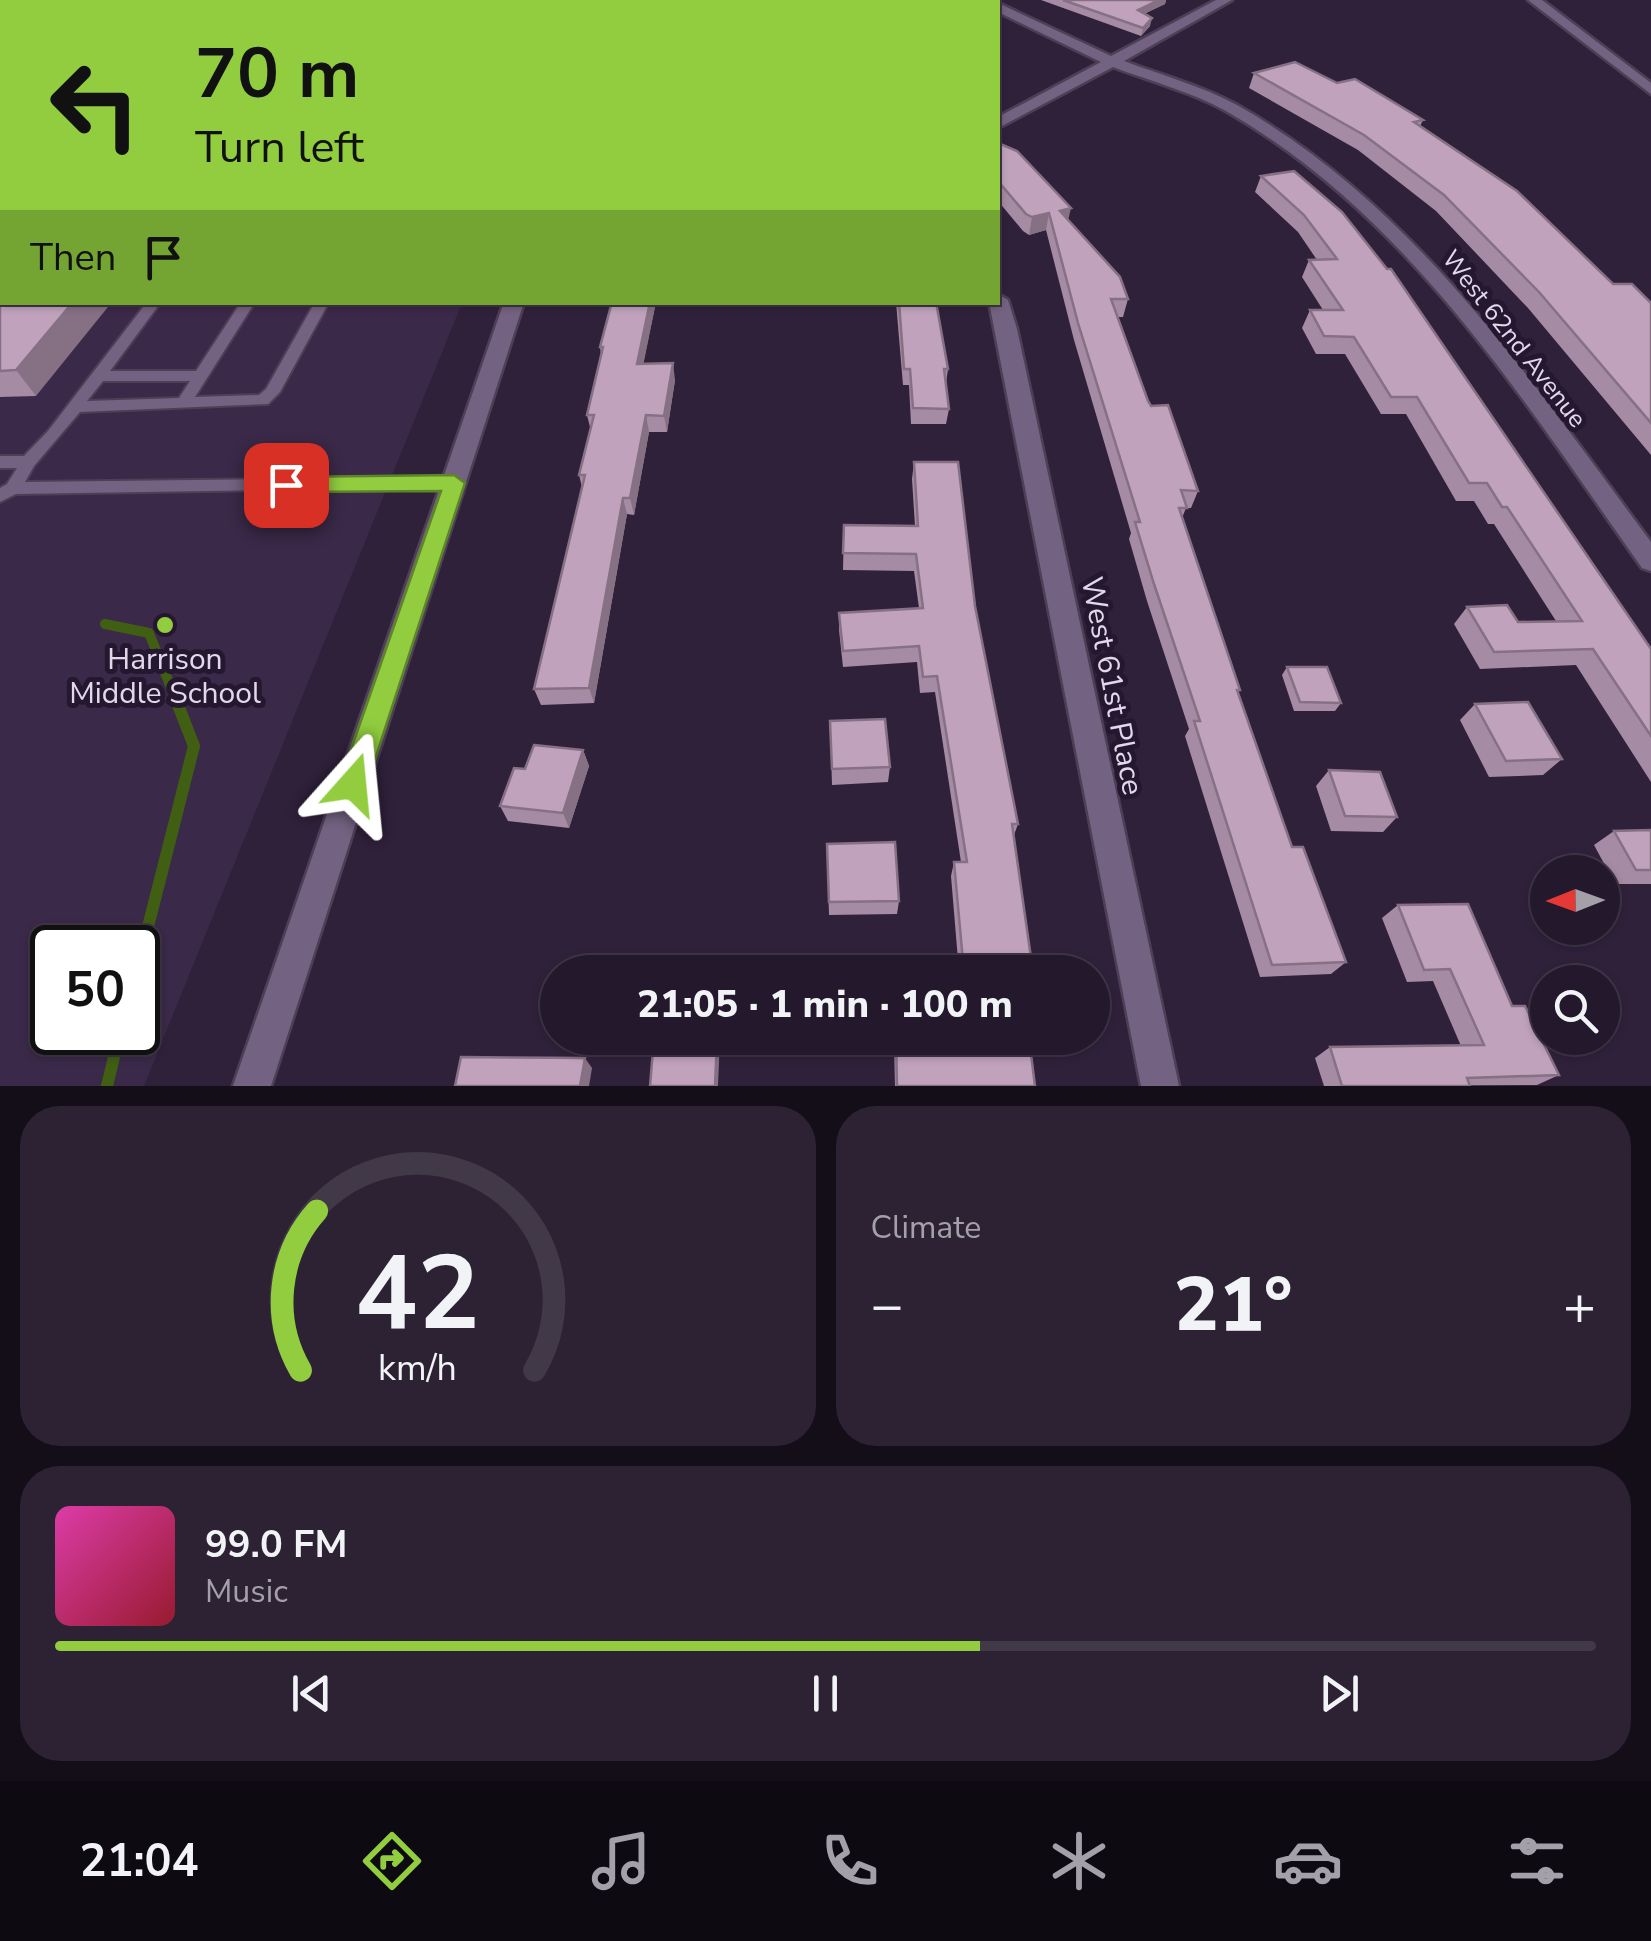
<!DOCTYPE html>
<meta charset="utf-8">
<style>
:root{--surface:#24192c;--page:#2c2234;--text:#f1f3f6;--muted:#a3a0a9;--line:#413848;--accent:#91cd3f}
body{margin:0;font-family:"Nunito Sans",sans-serif;background:var(--page);color:var(--text);height:100vh;display:flex;flex-direction:column;font-size:38px;white-space:nowrap}
*{box-sizing:border-box;margin:0}
p{font-size:32px;color:var(--muted)}
.icon{flex:none;width:55px;height:55px;fill:none;stroke:currentColor;stroke-width:2;stroke-linecap:round;stroke-linejoin:round}
.map{position:relative;height:1086px;overflow:hidden}
.panel{display:flex;flex-direction:column;gap:20px;padding:20px;background:#140e18;flex:1}
.panel>*{flex:none}
.top-card{position:absolute;left:0px;top:0px;width:1000px;height:305px;box-shadow:0 2px 8px #0004,0 0 0 2px var(--line);background:#91cd3f;color:#111;overflow:hidden}
.needle{width:65px;rotate:269deg}
.tools{position:absolute;left:1530px;top:855px;display:grid;gap:20px}
.tools a{display:grid;place-items:center;width:90px;height:90px;border-radius:50%;background:var(--surface);box-shadow:0 2px 8px #0004,0 0 0 2px var(--line);font-size:50px}
.speed{position:absolute;left:30px;top:925px;display:flex;gap:20px;font-size:50px;font-weight:700;text-align:center}
.speed>*{display:grid;place-content:center;width:130px;height:130px;border-radius:50%;background:var(--surface);box-shadow:0 2px 8px #0004,0 0 0 2px var(--line);line-height:1}
.speed .limit{border:5px solid #111;border-radius:15px;background:#fff;color:#111}
.pin{position:absolute;display:grid;place-items:center;width:85px;height:85px;color:#fff;margin:-42px;border-radius:20px;box-shadow:0 5px 15px #0006}
.me{position:absolute;width:110px;margin:-55px;rotate:18deg;stroke-linejoin:round;filter:drop-shadow(0 0 8px #0008)}
.turn{display:flex;align-items:center;gap:35px;height:210px;padding:0 30px;font-size:45px}
.turn .icon{width:130px;height:130px;stroke-width:2.5}
.turn b{display:block;font-size:70px;line-height:85px}
.then{display:flex;align-items:center;height:95px;padding:0 30px;background:#0003;gap:20px;font-size:38px}
.big{font-size:75px;font-weight:800;line-height:1.1}
.panel .card{flex:1;display:flex;flex-direction:column;justify-content:center;gap:15px;min-width:0;padding:0 35px;border-radius:40px;background:var(--page)}
.panel .dial{align-items:center;gap:0}
.dial svg{height:260px;overflow:visible;fill:none;stroke:var(--line);stroke-width:7;stroke-linecap:round;text-anchor:middle}
.dial text{fill:var(--text);stroke:none}
.song{display:flex;align-items:center;gap:30px}
.cover{width:120px;height:120px;border-radius:15px;background:linear-gradient(135deg,hsl(320 70% 55%),hsl(350 70% 35%))}
.played{height:10px;border-radius:5px;background:linear-gradient(90deg,var(--accent) 60%,var(--line) 60%)}
.keys{display:flex;justify-content:space-around;direction:ltr}
.heat{display:flex;justify-content:space-between;align-items:center;font-size:55px;direction:ltr}
.panel .tiles{flex:1;display:grid;gap:20px;grid-template-columns:1fr 1fr}
.card:last-child{grid-column:span 2}
.trip{position:absolute;left:540px;top:955px;width:570px;height:100px;border-radius:50px;background:var(--surface);box-shadow:0 2px 8px #0004,0 0 0 2px var(--line);font-weight:800;line-height:100px;text-align:center}
.tab-bar{display:flex;height:160px;justify-content:space-around;align-items:center;background:#0e0a12;color:var(--muted)}
.tab-bar .icon{width:70px;height:70px}
.tab-bar .on{color:var(--accent)}
.tab-bar b{font-size:45px;color:var(--text)}
.map>svg:first-child{display:block}
.built{fill:#3a2948;fill-rule:evenodd}
.lines{fill:none;stroke-linecap:round;stroke-linejoin:round}
.stream-far1{stroke:#405f12;stroke-width:10}
.stream{stroke:#405f12;stroke-width:12}
.service-casing{stroke:#4d3f56;stroke-width:4}
.minor-casing{stroke:#4d3f56;stroke-width:5}
.secondary-casing{stroke:#4d3f56;stroke-width:5}
.service{fill:#736281;fill-rule:evenodd}
.minor{fill:#736281;fill-rule:evenodd}
.secondary{fill:#736281;fill-rule:evenodd}
.wall{fill:#a58ba3}
.shaded-wall{fill:#867184}
.building{fill:#c0a2bd;stroke:#867184;stroke-width:2.5}
.route{fill:#91cd3f;stroke:#5e8529;stroke-width:2.5}
.poi-dot{fill:#91cd3f;stroke:#261731;stroke-width:4}
.labels{text-anchor:middle;dominant-baseline:central;stroke-width:10;stroke-linejoin:round;paint-order:stroke}
.far-street-label{font-size:25px;fill:#e2d8ea;stroke:#261731}
.poi-label{font-size:30px;fill:#e2d8ea;stroke:#261731}
.street-label{font-size:30px;fill:#e2d8ea;stroke:#261731}
</style>
<div class="map">
<svg width="1651" height="1086" viewBox="0 0 1651 1086">
<rect width="100%" height="100%" fill="#30213b"/>
<path class="built" d="M0,48L2,302L462,303L144,1086H0ZM52,948H138V1032H52Z"/>
<g class="lines">
<path class="stream-far1" d="M105,624L149,633L176,700"/>
<g class="stream">
<path d="M138,966L194,746L175,697"/>
<path d="M107,1086L120,1032"/>
</g>
<defs>
<g id="service">
<rect x="0" y="58" width="2" height="6"/>
<path d="M147,302H161L110,371H196L241,302H255L195,397L259,395L266,389L315,302H329L280,392L268,404L80,412L34,466L25,482L454,477L462,483L460,487L16,494L0,502V488L7,484L17,468H0V456H24L48,431ZM103,381H190L179,398L87,401Z"/>
</g>
<g id="minor">
<path d="M1216,0H1232L1124,61C1161,75 1202,86 1237,105C1416,206 1531,381 1651,542V571L1642,568C1523,400 1409,216 1226,111C1192,92 1150,81 1113,67L998,128V117L1101,62L998,12V3L1111,56Z"/>
<path d="M1528,0H1542L1651,83V94Z"/>
<path d="M998,294L1008,300L1017,329L1179,1086H1141L989,302H998Z"/>
</g>
<g id="secondary">
<rect x="610" y="0" width="12" height="2"/>
<path d="M504,302H524L271,1086H233Z"/>
</g>
</defs>
<use href="#service" class="service-casing"/>
<use href="#minor" class="minor-casing"/>
<use href="#secondary" class="secondary-casing"/>
<use href="#service" class="service"/>
<use href="#minor" class="minor"/>
<use href="#secondary" class="secondary"/>
</g>
<g class="wall">
<path d="M0,0L2,2V28H0Z"/>
<path d="M1041,0H1166L1165,4L1144,14L1150,26L1141,36Z"/>
<path d="M0,67L36,396L0,397Z"/>
<path d="M1254,73L1337,83L1423,120L1420,126L1613,284L1651,303V455L1528,308L1436,211L1358,150L1249,88Z"/>
<path d="M998,143L1068,220L1128,299L1123,317H1117L1148,401L1198,491L1191,508H1186L1182,518L1240,690L1238,693L1292,847L1346,962L1331,974L1260,977L1185,736L1189,729L1147,601L1129,539L1131,533L1074,340L1046,230L1029,235L1023,231L998,201Z"/>
<path d="M1294,171L1651,649V782L1576,665L1480,669L1454,624L1467,607L1518,622L1556,621L1494,524H1488L1474,501H1456L1406,414H1381L1345,354H1316L1302,328L1310,310H1323L1302,277L1309,260H1317L1298,232L1255,192L1261,176Z"/>
<path d="M612,302H656L643,364L675,380L667,432H649L634,515L627,514L594,703L541,705L534,689L582,487L579,475L591,431L587,415L601,355L600,347Z"/>
<path d="M896,302H936L948,369L946,383L949,409L946,424H911L909,385H903Z"/>
<path d="M914,462L975,606L1018,824L1014,835L1033,972H959L951,876L954,862H961L935,692L920,693L917,662L843,667L839,630V613L919,608L914,571L843,570L844,525L915,526L912,479Z"/>
<path d="M1287,667L1341,703L1335,711H1294L1282,675Z"/>
<path d="M1475,704L1562,759L1543,775L1489,777L1460,720Z"/>
<path d="M830,721L890,767L888,782L832,785Z"/>
<path d="M583,750L589,766L569,828L508,821L500,806L525,769Z"/>
<path d="M1329,770L1397,817L1383,832L1331,831L1316,786Z"/>
<path d="M1651,830V884H1615L1594,845L1614,831Z"/>
<path d="M827,844L899,901L897,914L829,915Z"/>
<path d="M1398,905L1512,1006L1559,1075L1537,1085L1324,1086L1315,1058L1330,1047L1461,1046L1433,981L1407,982L1382,918Z"/>
<path d="M895,1038H1029L1035,1086H895L894,1044Z"/>
</g>
<g class="shaded-wall">
<path d="M1159,0H1166L1165,4L1136,17L1138,10Z"/>
<path d="M1152,18L1150,26L1141,36L1143,28Z"/>
<path d="M1071,208L1067,225L1060,211Z"/>
<path d="M1049,213L1046,230L1029,235L1032,217Z"/>
<path d="M73,302H112L36,396L16,370Z"/>
<path d="M650,302H656L640,381L637,364Z"/>
<path d="M673,363L675,380L667,432L664,416Z"/>
<path d="M646,415L649,432L634,515L630,498Z"/>
<path d="M623,498L627,514L594,703L589,688Z"/>
<path d="M583,750L589,766L569,828L563,813Z"/>
<path d="M717,1038H720L718,1086H715Z"/>
<path d="M585,1058L592,1068L589,1086H580Z"/>
</g>
<g class="building">
<path d="M0,0H424L422,2H2V14H0Z"/>
<path d="M1063,0H1159L1138,10L1152,18L1143,28Z"/>
<path d="M1295,62L1337,83L1355,79L1423,120L1414,122L1517,191L1613,284H1632L1651,303V423L1539,292L1444,195L1364,135L1254,73Z"/>
<path d="M0,67H2V302H73L16,370L0,371Z"/>
<path d="M998,143L1017,151L1071,208L1060,211L1120,277L1128,299H1111L1148,401L1151,406L1168,405L1198,491L1181,490L1187,508H1179L1240,690H1237L1292,847H1303L1346,962L1272,965L1194,721H1200L1154,584L1135,522H1140L1078,323L1049,213L1032,217L1026,214L998,181Z"/>
<path d="M1294,171L1342,212L1387,269H1391L1651,649V736L1593,649L1494,652L1467,607L1507,605L1518,622L1582,621L1507,507H1502L1487,483H1469L1417,397H1391L1354,337L1324,336L1310,310H1343L1309,260L1337,259L1304,215L1261,176Z"/>
<path d="M612,302H650L637,364L673,363L664,416L646,415L630,498H623L589,688L534,689L585,475H579L594,415H587L603,347H600Z"/>
<path d="M899,302H936L948,369H944L949,409L913,408L910,369H904Z"/>
<path d="M914,462H958L975,606L1018,824H1012L1033,972H964L954,862H967L937,676L923,677L919,646L843,651L839,613L923,608L916,554L843,553L844,525L918,526Z"/>
<path d="M1287,667H1327L1341,703L1300,702Z"/>
<path d="M1528,702L1562,759L1506,761L1475,704Z"/>
<path d="M885,719L890,767L832,769L830,721Z"/>
<path d="M534,745L583,750L563,813L500,806L514,768L525,769Z"/>
<path d="M1329,770L1380,772L1397,817L1345,816Z"/>
<path d="M1651,830V870H1636L1614,831Z"/>
<path d="M895,842L899,901L829,902L827,844Z"/>
<path d="M1468,904L1512,1006H1525L1559,1075L1467,1078L1470,1086H1342L1330,1047L1484,1045L1450,969L1424,970L1398,905Z"/>
<path d="M654,1038H717L715,1086H650Z"/>
<path d="M896,1038H1029L1035,1086H897Z"/>
<path d="M461,1057L585,1058L580,1086H455Z"/>
</g>
<path class="route" d="M454,475L465,483L367,784L363,793L353,797L343,793L339,784L441,491L286,492L276,485L286,477Z"/>
<circle class="poi-dot" cx="165" cy="625" r="10"/>
<g class="labels">
<g class="far-street-label">
<text transform="translate(1514 339) rotate(52)">West 62nd Avenue</text>
</g>
<g class="poi-label">
<text x="165" y="659">Harrison<tspan x="165" dy="34">Middle School</tspan></text>
</g>
<g class="street-label">
<text transform="translate(1112 686) rotate(79)">West 61st Place</text>
</g>
</g>
</svg>
<div class="tools">
<a><svg class="needle" viewBox="-14 -14 28 28"><path d="M0-13l5 13h-10z" fill="#e53935"/><path d="M0 13l5-13h-10z" fill="#a3a0a9"/></svg></a>
<a><svg class="icon" aria-label="search" viewBox="0 0 24 24"><circle cx="10" cy="10" r="6"/><path d="M15 15l6 6"/></svg></a>
</div>
<div class="speed"><div class="limit">50</div></div>
<div class="pin" style="left:286px;top:485px;background:#d93025"><svg class="icon" aria-label="arrive" viewBox="0 0 24 24"><path d="M6 21V4h12l-3 4 3 4H6"/></svg></div>
<svg class="me" style="left:353px;top:784px" viewBox="-20 -20 40 40"><path d="M0-17L14 15 0 8-14 15z" fill="#91cd3f" stroke="#fff" stroke-width="4"/></svg>
<div class="trip">21:05 · 1 min · 100 m</div>
<div class="top-card">
<div class="turn"><svg class="icon" aria-label="left" viewBox="0 0 24 24"><path d="M17 20v-9H6M10 6l-5 5 5 5"/></svg><div><b>70 m</b>Turn left</div></div>
<div class="then">Then<svg class="icon" aria-label="arrive" viewBox="0 0 24 24"><path d="M6 21V4h12l-3 4 3 4H6"/></svg></div>
</div>
</div>
<section class="panel">
<div class="tiles">
<div class="card dial"><svg viewBox="0 0 100 80">
<path d="M14 69A42 42 0 1 1 86 69"/>
<path d="M14 69A42 42 0 0 1 19 20" stroke="#91cd3f"/>
<text x="50" y="56" font-size="32" font-weight="700">42</text>
<text x="50" y="72" font-size="11">km/h</text>
</svg></div>
<div class="card"><p>Climate</p>
<div class="heat"><a>−</a><b class="big">21°</b><a>+</a></div>
</div>
<div class="card">
<div class="song"><i class="cover"></i><div><b>99.0 FM</b><p>Music</p></div></div>
<div class="played"></div>
<div class="keys"><svg class="icon" aria-label="previous" viewBox="0 0 24 24"><path d="M18 5L8 12l10 7zM5 5v14"/></svg><svg class="icon" aria-label="pause" viewBox="0 0 24 24"><path d="M8 5v14M16 5v14"/></svg><svg class="icon" aria-label="next" viewBox="0 0 24 24"><path d="M6 5l10 7-10 7zM19 5v14"/></svg></div>
</div>
</div>
</section>
<nav class="tab-bar">
<b>21:04</b>
<svg class="icon on" aria-label="directions" viewBox="0 0 24 24"><path d="M12 3l9 9-9 9-9-9zM9 14v-3h6M13 9l2 2-2 2"/></svg>
<svg class="icon" aria-label="music" viewBox="0 0 24 24"><path d="M9 18V5l10-2v13"/><circle cx="6" cy="18" r="3"/><circle cx="16" cy="16" r="3"/></svg>
<svg class="icon" aria-label="phone" viewBox="0 0 24 24"><path d="M5 4h4l2 5-3 2q2 4 5 5l2-3 5 2v4C11 20 4 13 5 4z"/></svg>
<svg class="icon" aria-label="climate" viewBox="0 0 24 24"><path d="M12 3v18M4 7l16 10M4 17L20 7"/></svg>
<svg class="icon" aria-label="car" viewBox="0 0 24 24"><path d="M5 17H2v-5l4-1 3-4h7l3 4 3 1v5h-3M9 17h6M6 11h13"/><circle cx="7" cy="17" r="2"/><circle cx="17" cy="17" r="2"/></svg>
<svg class="icon" aria-label="filters" viewBox="0 0 24 24"><path d="M4 7h16M4 17h16"/><circle cx="9" cy="7" r="2"/><circle cx="15" cy="17" r="2"/></svg>
</nav>
